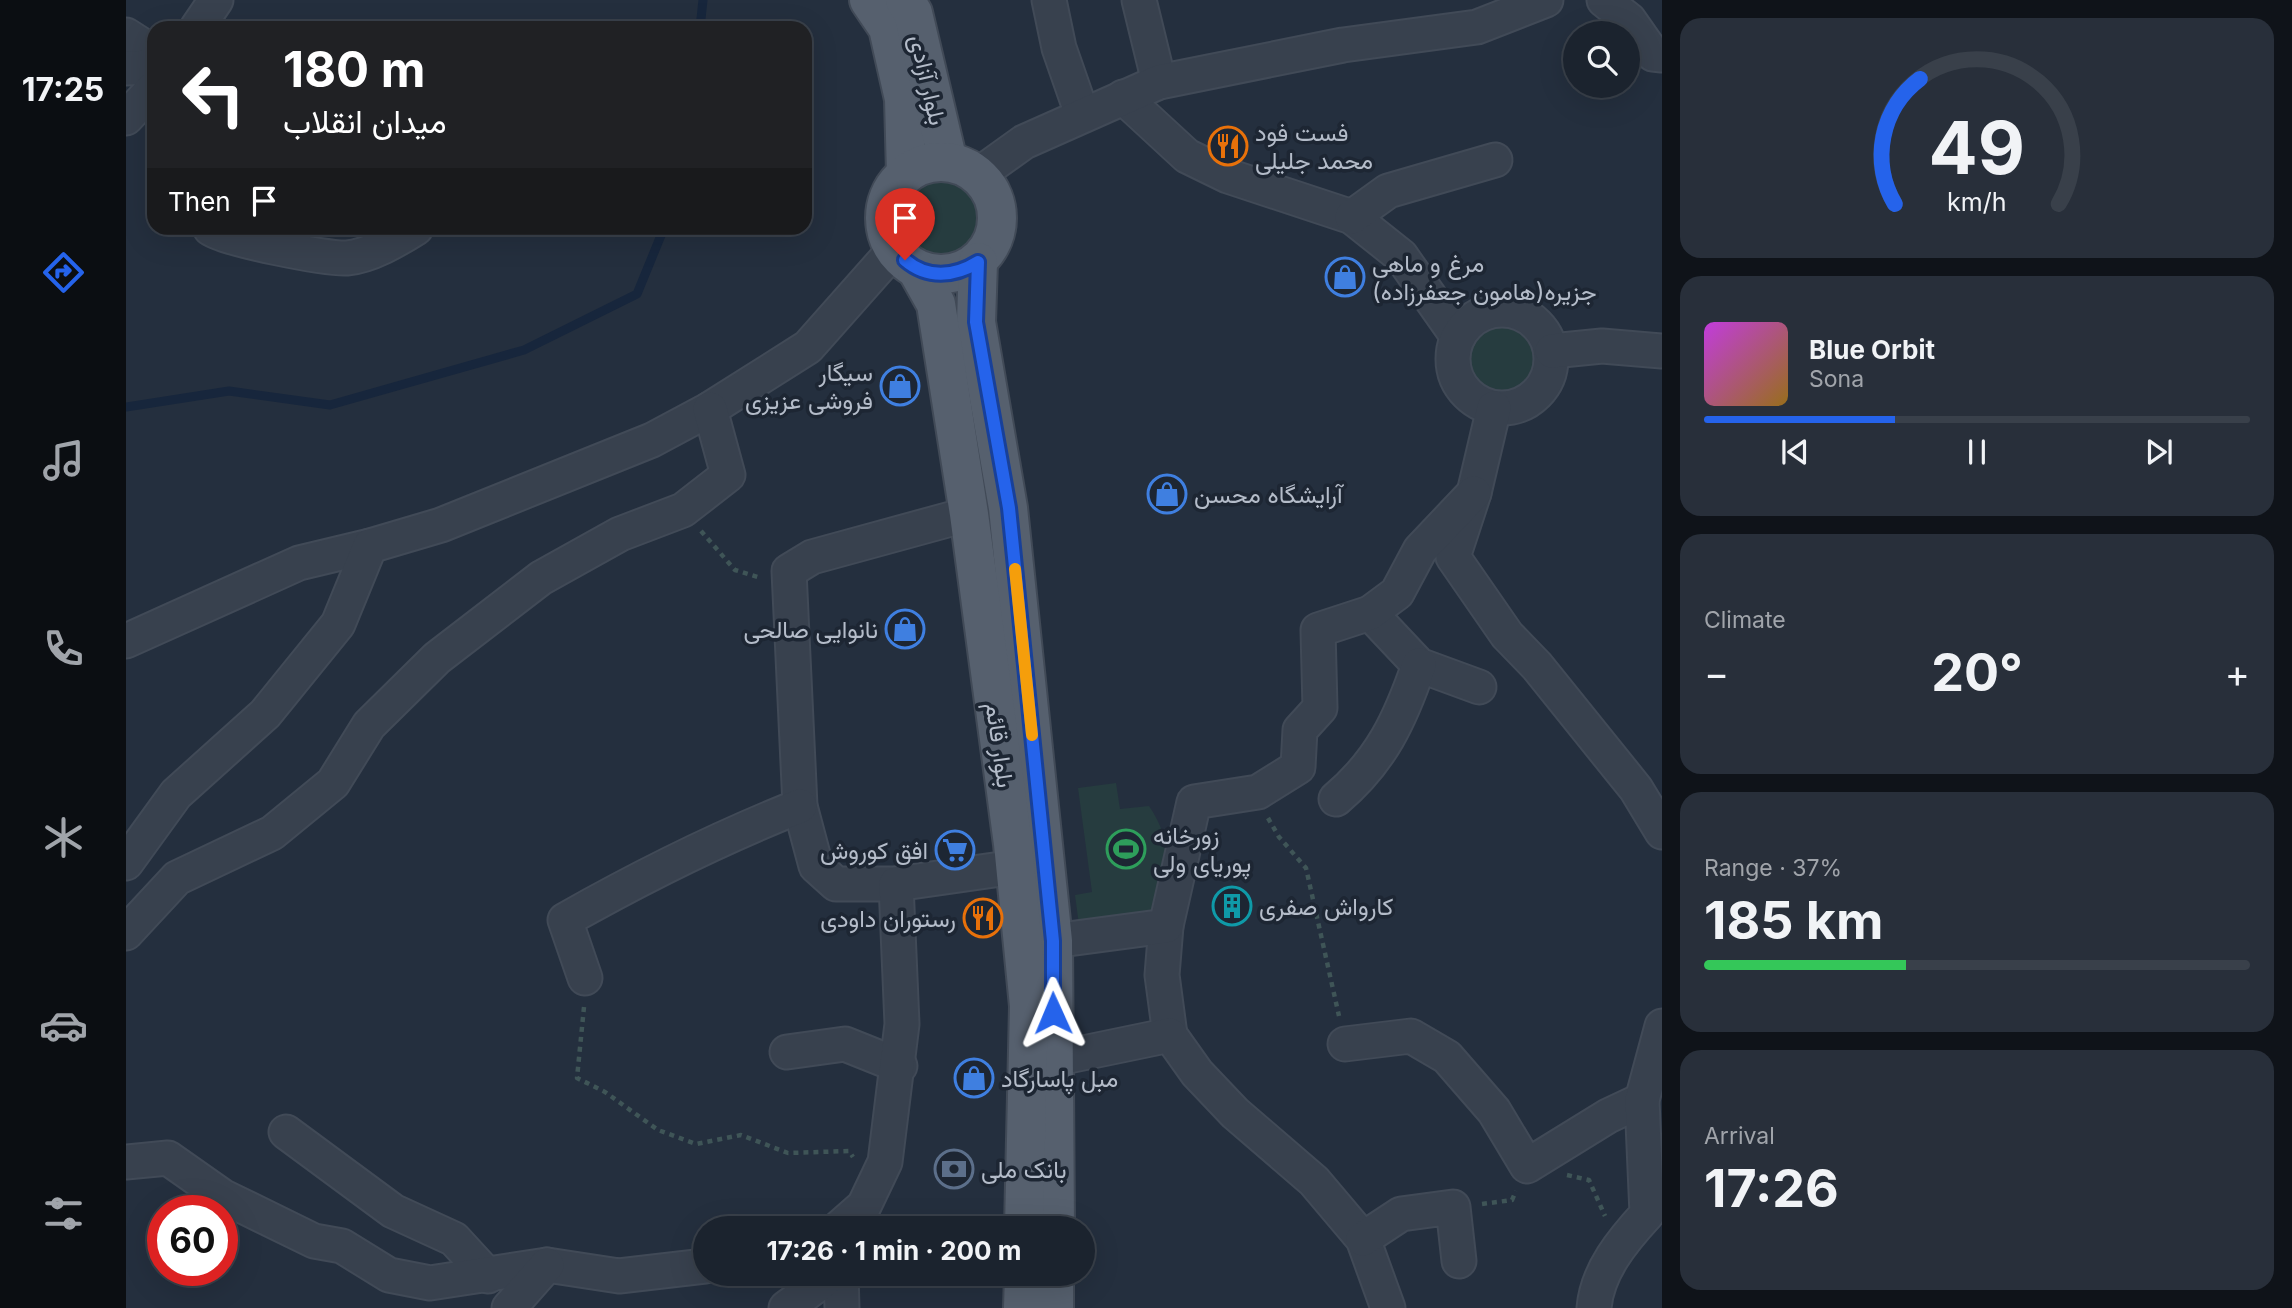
<!DOCTYPE html>
<meta charset="utf-8">
<style>
:root{--surface:#1b232e;--page:#282f3a;--text:#f1f3f6;--muted:#a0a4aa;--line:#39404a;--accent:#2563eb}
body{margin:0;font-family:Inter,Vazirmatn,sans-serif;background:var(--page);color:var(--text);height:100vh;display:flex;flex-direction:column;font-size:26px;white-space:nowrap}
*{box-sizing:border-box;margin:0}
p{font-size:23px;color:var(--muted)}
.icon{flex:none;width:38px;height:38px;fill:none;stroke:currentColor;stroke-width:2;stroke-linecap:round;stroke-linejoin:round}
.map{position:relative;flex:1;overflow:hidden}
.drawer{display:flex;flex-direction:column;gap:18px;padding:18px;background:#0f1319;width:630px}
.drawer>*{flex:none}
.hud{position:absolute;left:21px;top:21px;width:665px;height:214px;border-radius:21px;box-shadow:0 7px 28px #0002,0 0 0 2px var(--line);background:#202124;color:#fff;overflow:hidden}
.fabs{position:absolute;left:1437px;top:21px;display:grid;gap:14px}
.fabs a{display:grid;place-items:center;width:77px;height:77px;border-radius:50%;background:var(--surface);box-shadow:0 7px 28px #0002,0 0 0 2px var(--line);font-size:35px}
.speed{position:absolute;left:21px;top:1195px;display:flex;gap:14px;font-size:35px;font-weight:700;text-align:center}
.speed>*{display:grid;place-content:center;width:91px;height:91px;border-radius:50%;background:var(--surface);box-shadow:0 7px 28px #0002,0 0 0 2px var(--line);line-height:1}
.speed .limit{border:10px solid #d22;background:#fff;color:#111}
.pin{position:absolute;display:grid;place-items:center;width:60px;height:60px;color:#fff;margin:-72px -30px;border-radius:50% 50% 50% 0;rotate:-45deg;box-shadow:0 0 7px #0007}
.pin .icon{rotate:45deg}
.me{position:absolute;width:77px;margin:-38px;rotate:359deg;stroke-linejoin:round;filter:drop-shadow(0 0 5px #0008)}
.turn{display:flex;align-items:center;gap:24px;height:147px;padding:0 21px;font-size:32px}
.turn .icon{width:91px;height:91px;stroke-width:2.5}
.turn b{display:block;font-size:49px;line-height:60px}
.then{display:flex;align-items:center;height:66px;padding:0 21px;background:#0003;gap:14px;font-size:26px}
.big{font-size:52px;font-weight:700;line-height:1.1}
.drawer .card{flex:1;display:flex;flex-direction:column;justify-content:center;gap:10px;min-width:0;padding:0 24px;border-radius:21px;background:var(--page)}
.drawer .dial{align-items:center;gap:0}
.dial svg{height:182px;overflow:visible;fill:none;stroke:var(--line);stroke-width:7;stroke-linecap:round;text-anchor:middle}
.dial text{fill:var(--text);stroke:none}
.song{display:flex;align-items:center;gap:21px}
.cover{width:84px;height:84px;border-radius:10px;background:linear-gradient(135deg,hsl(290 70% 55%),hsl(40 70% 35%))}
.played{height:7px;border-radius:4px;background:linear-gradient(90deg,var(--accent) 35%,var(--line) 35%)}
.keys{display:flex;justify-content:space-around;direction:ltr}
.heat{display:flex;justify-content:space-between;align-items:center;font-size:38px;direction:ltr}
.charge{height:10px;border-radius:5px;background:linear-gradient(90deg,#34c759 37%,var(--line) 0)}
.trip{position:absolute;left:567px;top:1216px;width:402px;height:70px;border-radius:35px;background:var(--surface);box-shadow:0 7px 28px #0002,0 0 0 2px var(--line);font-weight:700;line-height:70px;text-align:center}
main{display:flex;flex:1;min-height:0}
.menu{display:flex;flex-direction:column;width:126px;justify-content:space-around;align-items:center;background:#0b0e12;color:var(--muted)}
.menu .icon{width:49px;height:49px}
.menu .current{color:var(--accent)}
.menu b{font-size:32px;color:var(--text)}
.map>svg:first-child{display:block}
.green{fill:#263c3f}
.lines{fill:none;stroke-linecap:round;stroke-linejoin:round}
.stream{stroke:#17263c;stroke-width:9}
.minor-casing{stroke:#414a57;stroke-width:37}
.major-casing{stroke:#414a57;stroke-width:42}
.path{stroke:#3f5557;stroke-width:4.5;stroke-dasharray:5 5;stroke-linecap:butt}
.minor{stroke:#38414e;stroke-width:33}
.major{stroke:#56606e;stroke-width:38}
.route-casing{stroke:#184099;stroke-width:18}
.route{stroke:#2563eb;stroke-width:12}
.slow{stroke:#f59e0b;stroke-width:12}
.labels{text-anchor:middle;dominant-baseline:central;stroke-width:7;stroke-linejoin:round;paint-order:stroke}
.street-label{font-size:24px;fill:#b4bcc9;stroke:#1d2633}
.poi-label{font-size:24px;fill:#b4bcc9;stroke:#1d2633;text-anchor:start}
</style>
<main>
<nav class="menu">
<b>17:25</b>
<svg class="icon current" aria-label="directions" viewBox="0 0 24 24"><path d="M12 3l9 9-9 9-9-9zM9 14v-3h6M13 9l2 2-2 2"/></svg>
<svg class="icon" aria-label="music" viewBox="0 0 24 24"><path d="M9 18V5l10-2v13"/><circle cx="6" cy="18" r="3"/><circle cx="16" cy="16" r="3"/></svg>
<svg class="icon" aria-label="phone" viewBox="0 0 24 24"><path d="M5 4h4l2 5-3 2q2 4 5 5l2-3 5 2v4C11 20 4 13 5 4z"/></svg>
<svg class="icon" aria-label="climate" viewBox="0 0 24 24"><path d="M12 3v18M4 7l16 10M4 17L20 7"/></svg>
<svg class="icon" aria-label="car" viewBox="0 0 24 24"><path d="M5 17H2v-5l4-1 3-4h7l3 4 3 1v5h-3M9 17h6M6 11h13"/><circle cx="7" cy="17" r="2"/><circle cx="17" cy="17" r="2"/></svg>
<svg class="icon" aria-label="filters" viewBox="0 0 24 24"><path d="M4 7h16M4 17h16"/><circle cx="9" cy="7" r="2"/><circle cx="15" cy="17" r="2"/></svg>
</nav>
<div class="map">
<svg width="1536" height="1308" viewBox="0 0 1536 1308">
<rect width="100%" height="100%" fill="#242f3e"/>
<g class="green">
<circle cx="814" cy="219" r="46"/>
<circle cx="1379" cy="359" r="39"/>
<path d="M990,783L994,809L1023,806C1048,842 1043,875 1032,915L953,925L949,895L966,892L952,788Z"/>
</g>
<g class="lines">
<g class="stream">
<path d="M574,28L577,0"/>
<path d="M0,407L103,391L204,405L398,350L511,294L538,228"/>
</g>
<defs>
<g id="minor">
<path d="M923,0L933,48L956,114"/>
<path d="M1013,0L1033,82"/>
<path d="M1478,0L1503,20L1527,54L1536,55"/>
<path d="M71,28L90,0"/>
<path d="M0,35L28,53"/>
<path d="M0,68L28,67"/>
<path d="M997,97L1061,156L1102,176L1226,217L1275,256L1332,337"/>
<path d="M0,118L28,88"/>
<path d="M852,175L898,142L1033,82L1217,45L1351,27L1420,0"/>
<path d="M1226,217L1262,191L1369,160"/>
<path d="M84,228C96,239 200,259 221,258C244,256 271,240 290,228"/>
<circle cx="1376" cy="359" r="49"/>
<path d="M1426,351L1476,346L1536,351"/>
<path d="M1368,408L1348,493L1327,557L1381,635L1411,666L1510,789L1536,832"/>
<path d="M1244,613L1293,665L1353,687"/>
<path d="M0,641L173,563L244,546"/>
<path d="M1210,799C1255,761 1274,720 1293,665"/>
<path d="M0,863L50,794L139,714L212,624L244,546L315,525L526,440L584,409L682,347L768,250"/>
<path d="M770,884H710L690,866L674,806L663,571L686,557L843,514"/>
<path d="M1040,926L1036,975L1044,1035"/>
<path d="M0,933L51,878L146,833L207,783L243,725L311,658L415,578L494,534L557,510L602,475L584,409"/>
<path d="M927,941L1040,926L1068,802L1132,792L1172,767L1174,730L1194,708L1192,630L1244,613L1271,593L1294,550L1348,493"/>
<path d="M459,978L439,920C515,877 593,838 674,806"/>
<path d="M1219,1044L1285,1036L1321,1057L1368,1111L1401,1166L1482,1116L1516,1100"/>
<path d="M661,1052L719,1044L774,1066"/>
<path d="M928,1059L1044,1035L1071,1073L1109,1113L1188,1181L1237,1239L1262,1308"/>
<path d="M160,1132L267,1211L328,1239L362,1276"/>
<path d="M0,1162L42,1158L96,1196L188,1241L216,1246L263,1275L304,1283L421,1265L493,1276L579,1266"/>
<path d="M713,1228L738,1206L759,1162L776,1024L770,884L889,867"/>
<path d="M1237,1239L1275,1214L1327,1207L1333,1261"/>
<path d="M715,1274L716,1308"/>
<path d="M383,1308L421,1265"/>
<path d="M660,1308L706,1274"/>
<path d="M1468,1308C1471,1271 1497,1240 1521,1214L1516,1100L1536,1026"/>
</g>
<g id="major">
<path d="M743,0L762,28L778,99L780,174"/>
<path d="M779,0L787,13L822,162"/>
<circle cx="815" cy="218" r="56"/>
<path d="M852,262L850,322L882,508L927,941L929,1228"/>
<path d="M791,270L810,304L843,514L887,844L903,1006L898,1228"/>
<path d="M897,1308L898,1274"/>
<path d="M928,1308V1274"/>
</g>
</defs>
<use href="#minor" class="minor-casing"/>
<use href="#major" class="major-casing"/>
<g class="path">
<path d="M575,531L609,570L635,578"/>
<path d="M1142,818L1153,837L1180,868L1213,1016"/>
<path d="M458,1007L451,1078L479,1092L532,1130L570,1144L615,1135L662,1153L723,1151L727,1157"/>
<path d="M1441,1175L1463,1180L1479,1216"/>
<path d="M1356,1204L1386,1200L1390,1191"/>
</g>
<use href="#minor" class="minor"/>
<use href="#major" class="major"/>
</g>
<g class="lines">
<defs>
<path id="route" d="M779,260C801,279 828,277 852,262L850,322L883,508L927,941V1013"/>
</defs>
<use href="#route" class="route-casing"/>
<use href="#route" class="route"/>
<path class="slow" d="M889,569L906,735"/>
</g>
<defs>
<symbol id="restaurant-ring" viewBox="-11 -11 22 22"><circle r="9.5" fill="#1d2633" stroke="#e8710a" stroke-width="1.5"/><path d="M-5-6h1v4h1v-4h1v4h1v-4h1v5L-1.5 .5V6h-2V.5L-5-1ZM5-6V6H3V1.5H1.5Q1.5-4 5-6Z" fill="#e8710a"/></symbol>
<symbol id="shop-ring" viewBox="-11 -11 22 22"><circle r="9.5" fill="#1d2633" stroke="#3f7fe0" stroke-width="1.5"/><path d="M-5-2.5h2.3a2.7 3.5 0 0 1 5.4 0H5L5.5 6h-11ZM-1.5-2.5h3a1.5 2.3 0 0 0-3 0Z" fill="#3f7fe0"/></symbol>
<symbol id="stadium-ring" viewBox="-11 -11 22 22"><circle r="9.5" fill="#1d2633" stroke="#2e9e5b" stroke-width="1.5"/><path d="M0-5a6.5 5 0 1 0 0 10a6.5 5 0 1 0 0-10ZM-3.5-1.8h7v3.6h-7Z" fill="#2e9e5b"/></symbol>
<symbol id="supermarket-ring" viewBox="-11 -11 22 22"><circle r="9.5" fill="#1d2633" stroke="#3f7fe0" stroke-width="1.5"/><path d="M-6-5.5h2.5l.6 2H6L4.5 2H-2.5L-4.4-4H-6ZM-1.5 3.2a1.3 1.3 0 1 0 .1 0ZM3 3.2a1.3 1.3 0 1 0 .1 0Z" fill="#3f7fe0"/></symbol>
<symbol id="building-ring" viewBox="-11 -11 22 22"><circle r="9.5" fill="#1d2633" stroke="#0f9aa8" stroke-width="1.5"/><path d="M-4-6H4V6H1V3H-1V6H-4ZM-2.5-4.3h1.7v1.8h-1.7ZM.8-4.3h1.7v1.8H.8ZM-2.5-1h1.7V.8h-1.7ZM.8-1h1.7V.8H.8Z" fill="#0f9aa8"/></symbol>
<symbol id="bank-ring" viewBox="-11 -11 22 22"><circle r="9.5" fill="#1d2633" stroke="#5c6f8a" stroke-width="1.5"/><path d="M-6-4H6V4H-6ZM0-2.3a2.3 2.3 0 1 0 0 4.6a2.3 2.3 0 1 0 0-4.6Z" fill="#5c6f8a"/></symbol>
</defs>
<g fill-rule="evenodd">
<use href="#restaurant-ring" x="1080" y="124" width="44" height="44"/>
<use href="#shop-ring" x="1197" y="255" width="44" height="44"/>
<use href="#shop-ring" x="752" y="364" width="44" height="44"/>
<use href="#shop-ring" x="1019" y="472" width="44" height="44"/>
<use href="#shop-ring" x="757" y="607" width="44" height="44"/>
<use href="#stadium-ring" x="978" y="827" width="44" height="44"/>
<use href="#supermarket-ring" x="807" y="828" width="44" height="44"/>
<use href="#building-ring" x="1084" y="884" width="44" height="44"/>
<use href="#restaurant-ring" x="835" y="896" width="44" height="44"/>
<use href="#shop-ring" x="826" y="1056" width="44" height="44"/>
<use href="#bank-ring" x="806" y="1147" width="44" height="44"/>
</g>
<g class="labels">
<g class="street-label">
<text transform="translate(802 80) rotate(77)">بلوار آزادی</text>
<text transform="translate(874 745) rotate(82)">بلوار قائم</text>
</g>
<g class="poi-label">
<text x="1129" y="132">فست فود<tspan x="1129" dy="28">محمد جلیلی</tspan></text>
<text x="1246" y="263">مرغ و ماهی<tspan x="1246" dy="28">جزیره(هامون جعفرزاده)</tspan></text>
<text x="747" y="372" text-anchor="end">سیگار<tspan x="747" dy="28">فروشی عزیزی</tspan></text>
<text x="1068" y="494">آرایشگاه محسن</text>
<text x="752" y="629" text-anchor="end">نانوایی صالحی</text>
<text x="1027" y="835">زورخانه<tspan x="1027" dy="28">پوریای ولی</tspan></text>
<text x="802" y="850" text-anchor="end">افق کوروش</text>
<text x="1133" y="906">کارواش صفری</text>
<text x="830" y="918" text-anchor="end">رستوران داودی</text>
<text x="875" y="1078">مبل پاسارگاد</text>
<text x="855" y="1169">بانک ملی</text>
</g>
</g>
</svg>
<div class="fabs">
<a><svg class="icon" aria-label="search" viewBox="0 0 24 24"><circle cx="10" cy="10" r="6"/><path d="M15 15l6 6"/></svg></a>
</div>
<div class="speed"><div class="limit">60</div></div>
<div class="pin" style="left:779px;top:260px;background:#d93025"><svg class="icon" aria-label="arrive" viewBox="0 0 24 24"><path d="M6 21V4h12l-3 4 3 4H6"/></svg></div>
<svg class="me" style="left:927px;top:1013px" viewBox="-20 -20 40 40"><path d="M0-17L14 15 0 8-14 15z" fill="#2563eb" stroke="#fff" stroke-width="4"/></svg>
<div class="trip">17:26 · 1 min · 200 m</div>
<div class="hud">
<div class="turn"><svg class="icon" aria-label="left" viewBox="0 0 24 24"><path d="M17 20v-9H6M10 6l-5 5 5 5"/></svg><div><b>180 m</b>میدان انقلاب</div></div>
<div class="then">Then<svg class="icon" aria-label="arrive" viewBox="0 0 24 24"><path d="M6 21V4h12l-3 4 3 4H6"/></svg></div>
</div>
</div>
<section class="drawer">
<div class="card dial"><svg viewBox="0 0 100 80">
<path d="M14 69A42 42 0 1 1 86 69"/>
<path d="M14 69A42 42 0 0 1 25 14" stroke="#2563eb"/>
<text x="50" y="56" font-size="32" font-weight="700">49</text>
<text x="50" y="72" font-size="11">km/h</text>
</svg></div>
<div class="card">
<div class="song"><i class="cover"></i><div><b>Blue Orbit</b><p>Sona</p></div></div>
<div class="played"></div>
<div class="keys"><svg class="icon" aria-label="previous" viewBox="0 0 24 24"><path d="M18 5L8 12l10 7zM5 5v14"/></svg><svg class="icon" aria-label="pause" viewBox="0 0 24 24"><path d="M8 5v14M16 5v14"/></svg><svg class="icon" aria-label="next" viewBox="0 0 24 24"><path d="M6 5l10 7-10 7zM19 5v14"/></svg></div>
</div>
<div class="card"><p>Climate</p>
<div class="heat"><a>−</a><b class="big">20°</b><a>+</a></div>
</div>
<div class="card"><p>Range · 37%</p><b class="big">185 km</b><div class="charge"></div></div>
<div class="card"><p>Arrival</p><b class="big">17:26</b></div>
</section>
</main>
